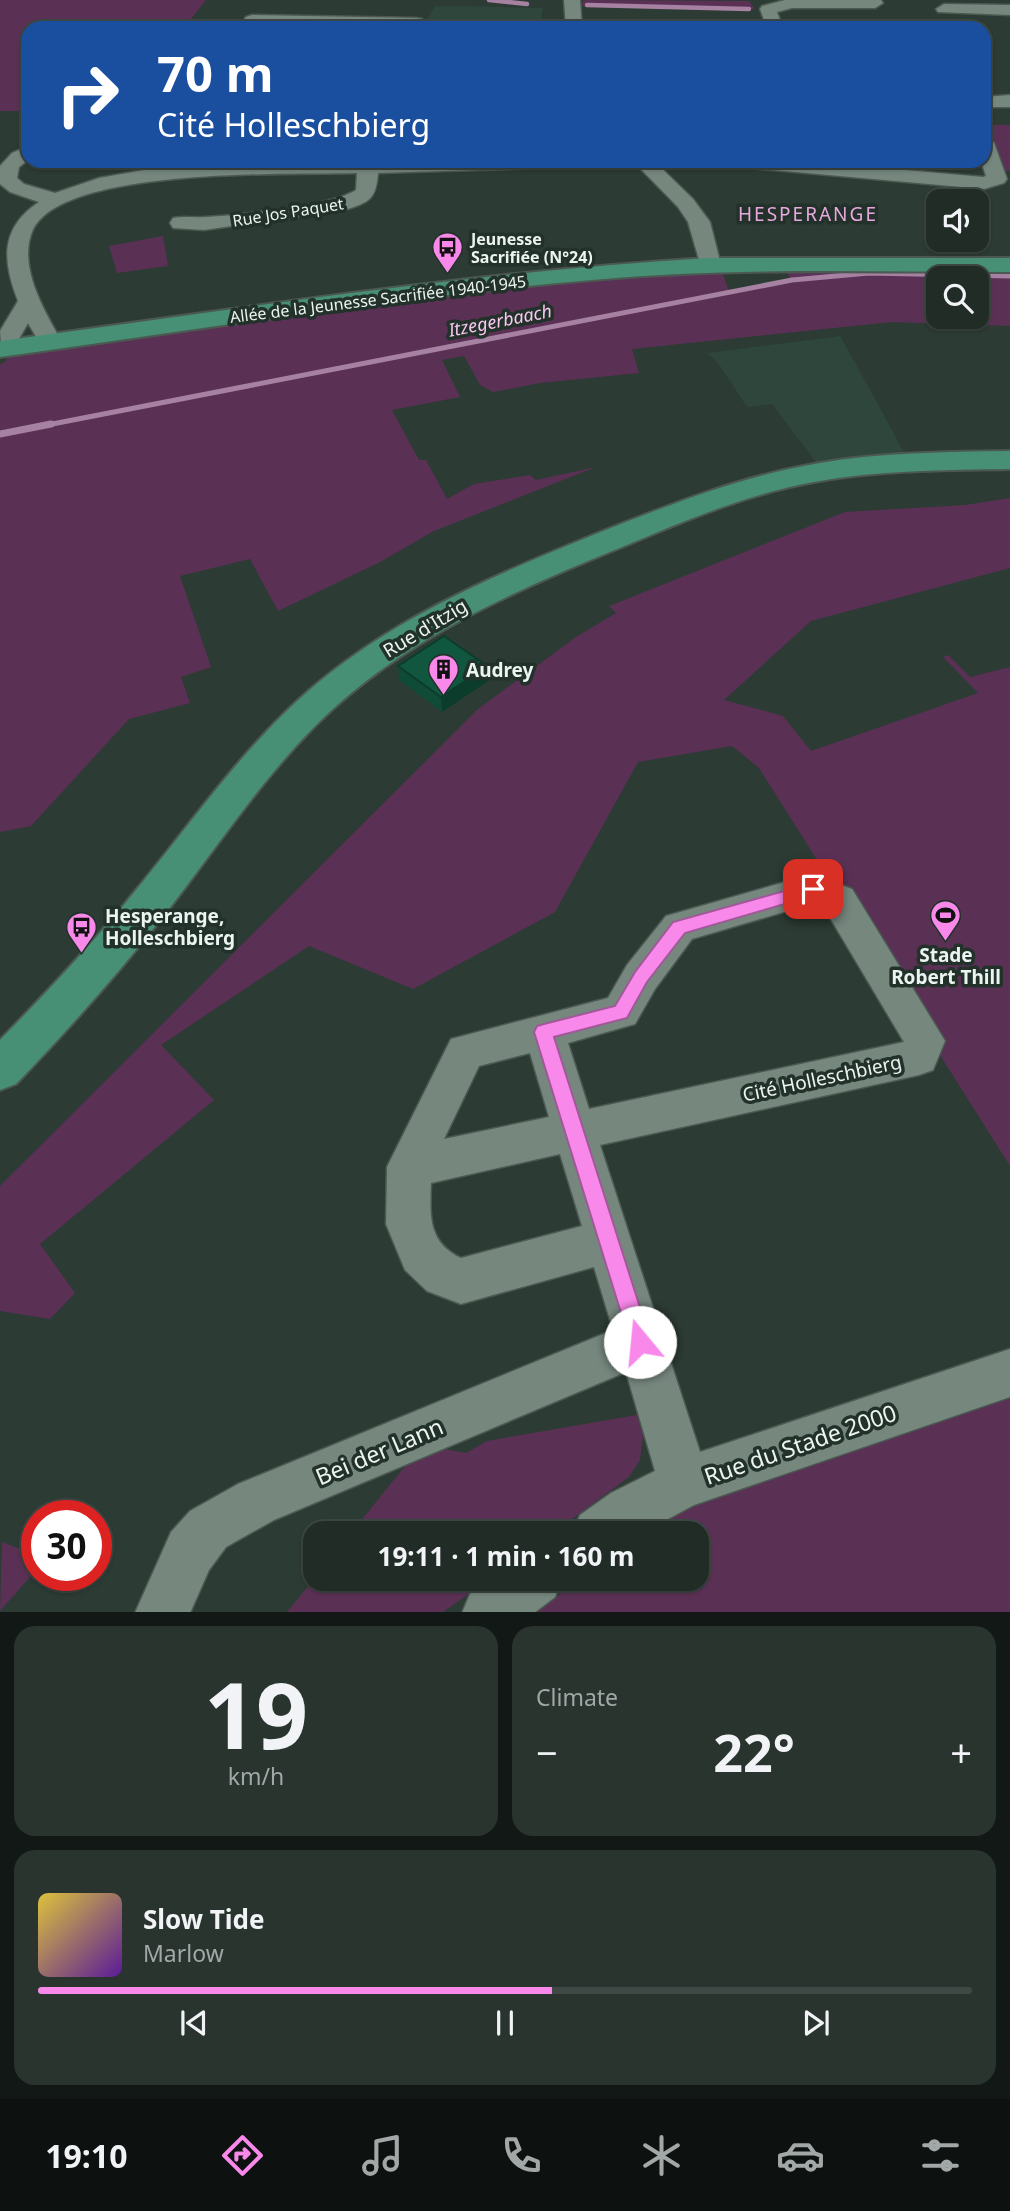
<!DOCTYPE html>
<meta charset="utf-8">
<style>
:root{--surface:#212c27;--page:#29342f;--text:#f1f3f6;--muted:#a2a7a7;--line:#3e4844;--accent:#f888ea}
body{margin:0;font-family:"Noto Sans",sans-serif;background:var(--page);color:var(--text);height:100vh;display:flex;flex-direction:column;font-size:26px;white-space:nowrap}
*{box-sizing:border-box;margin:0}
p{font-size:23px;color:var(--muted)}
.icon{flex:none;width:38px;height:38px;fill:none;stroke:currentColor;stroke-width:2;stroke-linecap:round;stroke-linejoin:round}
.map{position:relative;height:1612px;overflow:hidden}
.sheet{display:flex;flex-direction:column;gap:14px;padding:14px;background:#121815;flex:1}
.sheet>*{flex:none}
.hud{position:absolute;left:21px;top:21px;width:970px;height:147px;border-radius:21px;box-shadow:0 2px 5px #0004,0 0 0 2px var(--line);background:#1a4fa0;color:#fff;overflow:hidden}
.fabs{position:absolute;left:926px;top:189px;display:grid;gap:14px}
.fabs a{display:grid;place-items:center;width:63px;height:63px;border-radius:14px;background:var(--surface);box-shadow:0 2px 5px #0004,0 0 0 2px var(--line);font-size:35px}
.speed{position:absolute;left:21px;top:1500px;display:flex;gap:14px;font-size:35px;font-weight:700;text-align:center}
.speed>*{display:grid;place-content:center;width:91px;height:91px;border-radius:50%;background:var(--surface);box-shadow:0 2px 5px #0004,0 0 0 2px var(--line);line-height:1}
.speed .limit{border:10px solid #d22;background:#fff;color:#111}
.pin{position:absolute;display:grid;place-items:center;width:60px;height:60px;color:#fff;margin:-30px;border-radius:14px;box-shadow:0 4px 10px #0006}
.me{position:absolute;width:77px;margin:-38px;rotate:343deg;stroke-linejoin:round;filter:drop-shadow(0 0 5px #0008)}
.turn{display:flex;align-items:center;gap:24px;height:147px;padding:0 21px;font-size:32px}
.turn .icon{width:91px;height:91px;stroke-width:2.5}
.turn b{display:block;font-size:49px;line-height:60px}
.big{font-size:52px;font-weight:700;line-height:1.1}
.sheet .tile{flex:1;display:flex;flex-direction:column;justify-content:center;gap:10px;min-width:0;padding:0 24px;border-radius:21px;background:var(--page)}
.sheet .dial{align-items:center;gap:0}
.dial b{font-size:91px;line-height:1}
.song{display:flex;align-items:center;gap:21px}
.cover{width:84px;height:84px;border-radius:10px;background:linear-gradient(135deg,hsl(50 70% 55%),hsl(270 70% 35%))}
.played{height:7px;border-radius:4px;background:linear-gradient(90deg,var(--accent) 55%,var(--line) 55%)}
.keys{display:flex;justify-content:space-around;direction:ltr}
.heat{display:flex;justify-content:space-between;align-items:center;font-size:38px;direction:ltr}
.sheet .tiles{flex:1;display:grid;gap:14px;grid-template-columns:1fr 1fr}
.tile:last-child{grid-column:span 2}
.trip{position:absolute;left:303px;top:1521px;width:406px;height:70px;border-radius:21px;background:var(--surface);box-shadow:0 2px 5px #0004,0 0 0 2px var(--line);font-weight:700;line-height:70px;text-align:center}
.menu{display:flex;height:112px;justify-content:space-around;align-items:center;background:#0d1210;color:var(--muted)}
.menu .icon{width:49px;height:49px}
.menu .current{color:var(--accent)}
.menu b{font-size:32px;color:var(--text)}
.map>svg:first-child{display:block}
.built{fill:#2f463c}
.green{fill:#5a3155;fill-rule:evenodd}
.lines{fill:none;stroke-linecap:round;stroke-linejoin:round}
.stream-far2{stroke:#a681a2;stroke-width:4.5}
.stream-far1{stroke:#a681a2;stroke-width:5}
.stream{stroke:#a681a2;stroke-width:7}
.minor-casing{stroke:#4b5952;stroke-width:3}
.major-casing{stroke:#4b5952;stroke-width:4}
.minor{fill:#76877e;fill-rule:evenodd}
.major{fill:#479075;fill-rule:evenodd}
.wall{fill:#0f4b36}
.shaded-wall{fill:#0c3d2c}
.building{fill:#11573f;stroke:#0c3d2c;stroke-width:2}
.route{fill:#f888ea;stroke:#a15898;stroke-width:2}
.labels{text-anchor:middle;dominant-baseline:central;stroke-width:7;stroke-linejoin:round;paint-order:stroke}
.far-street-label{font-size:16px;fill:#ebf4f0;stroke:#22312a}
.far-poi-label{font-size:16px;font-weight:bold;fill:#ebf4f0;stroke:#22312a;text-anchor:start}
.far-water-label{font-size:18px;font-style:italic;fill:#f8c6ef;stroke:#22312a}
.far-quarter-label{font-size:19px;letter-spacing:2px;fill:#e7a8dd;stroke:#22312a}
.street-label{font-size:19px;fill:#ebf4f0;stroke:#22312a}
.poi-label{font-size:19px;font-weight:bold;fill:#ebf4f0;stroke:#22312a;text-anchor:start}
.near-street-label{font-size:23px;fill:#ebf4f0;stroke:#22312a}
</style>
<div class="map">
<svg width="1010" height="1613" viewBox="0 0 1010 1613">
<rect width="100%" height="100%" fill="#2c3b34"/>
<g class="built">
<path d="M435,6H460L543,8L540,28H429L426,21Z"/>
<path d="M840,336L856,364L906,456L816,462L772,404L747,407L718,363L707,353Z"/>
</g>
<g class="green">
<path d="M0,0H206L184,28H28V111H0Z"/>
<path d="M583,0L749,1L755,9L582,6Z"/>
<path d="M984,125H1010V171H1000L984,133Z"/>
<path d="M163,236L168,266L117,273L109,246Z"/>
<path d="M786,271H1010V326L892,322L632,349L639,373L540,383L493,392L480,385L464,356L442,360L460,397L392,410L419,460H426L447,499L474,484L530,475L536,480L596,467L434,531L380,562L278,611L250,559L180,576L211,667L181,677L190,703L129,719L31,826L0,832V364L5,362L9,355C246,322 483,284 722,272L729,291L791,280ZM938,278H976V317H938Z"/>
<path d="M1010,498V568L811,621L724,700L783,716L811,751L978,693L943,657L948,655L970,677L1010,667V1166L759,768L732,746L638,762L555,912L413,989L309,946L161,1045L214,1100L40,1244L75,1293L50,1319L0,1311V1186L478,709L576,637L616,613L609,606L845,512L965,505Z"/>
<path d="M1010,1373V1612L533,1613L581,1579L696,1578V1533H645L689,1502Z"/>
<path d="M637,1415L643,1436L640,1460L629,1477L553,1533H351L422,1445L466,1453L487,1441Z"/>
<path d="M2,1542L37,1555V1569L0,1611Z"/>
<path d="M315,1578L490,1579L443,1612H287Z"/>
</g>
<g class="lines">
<g class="stream-far2">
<path d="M489,0L527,4"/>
<path d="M587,5L749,9"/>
</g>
<path class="stream-far1" d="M42,426L792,280L869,273L1010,276"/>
<path class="stream" d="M0,434L51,424"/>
<defs>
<g id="minor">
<path d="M564,0H580L582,28H566Z"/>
<path d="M785,0H881L883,3L875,8H792L777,12L783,28H767L760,9L762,6Z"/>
<path d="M944,4L1010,5V15L938,12L936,9Z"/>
<path d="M252,15L416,18L422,19L426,28L246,23L244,20L246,17Z"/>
<path d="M1010,95V107H984V97Z"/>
<path d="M984,137L994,143L1007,179L1004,183L984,189L739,167L732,165L729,161H805L983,177L986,176L981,161H984Z"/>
<path d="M28,146V160L19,167L17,178L24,184L55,193L99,178L161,167L367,161H580L577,165L570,167L378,173C376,199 370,202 345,210L204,230L173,228L170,223L173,218C184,216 195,218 206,217C239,215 332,206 356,190L357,173C294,175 58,166 32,232C18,268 45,312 62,342L58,347L50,349L42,347L28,323L11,353L2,355L0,331L18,301C2,260 0,228 39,202L10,192L0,184V166L12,153Z"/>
<path d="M633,161H654L693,199L710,222L721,265L718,270H702L688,222L678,207Z"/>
<path d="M813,874L852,889L945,1041L933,1070L919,1075L600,1145L700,1452L1010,1349V1397L694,1505L642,1533H572L580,1515L611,1493L655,1471L626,1372L274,1520L226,1547L209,1570L190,1613H135L171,1532L190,1511L238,1484L613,1330L594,1267L461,1304L427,1291L405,1270L386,1224L387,1167L451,1039L608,998L627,965L666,916ZM811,904L826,911L904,1042L589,1109L568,1043L635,1024L655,989L692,939ZM530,1053L549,1117L444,1139L479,1066ZM560,1154L582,1226L461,1258C427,1242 430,1214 431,1183Z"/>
<path d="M491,1578H562L555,1597L534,1613H462L470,1594Z"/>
</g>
<g id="major">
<path d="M710,258H1010V272C871,272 731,267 592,280C394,297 197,330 0,357V341C236,309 472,272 710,258Z"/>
<path d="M1010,451V469C944,470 878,470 814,482C747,494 684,521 622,547C514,591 405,638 320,721C260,780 214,852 162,918C116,976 67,1031 16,1084L0,1090V1040C47,992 94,942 136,890C188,827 235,759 295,703C382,622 490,577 598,533C669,505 739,477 814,464C879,452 945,452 1010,451Z"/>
</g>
</defs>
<use href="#minor" class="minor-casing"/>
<use href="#major" class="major-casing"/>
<use href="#minor" class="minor"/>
<use href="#major" class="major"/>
</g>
<path class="wall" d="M398,666L488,681L442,712L399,680Z"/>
<path class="shaded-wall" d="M487,666L488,681L442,712L441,697Z"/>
<path class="building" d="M444,636L487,666L441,697L398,666Z"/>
<path class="route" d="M813,883L819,885L822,889L819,894L685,933L647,982L627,1018L554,1037L651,1342L648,1350L640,1353L633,1350L630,1342L534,1032L537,1026L544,1024L615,1006L635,972L673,922Z"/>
<defs>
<symbol id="bus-pin" viewBox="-11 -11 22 30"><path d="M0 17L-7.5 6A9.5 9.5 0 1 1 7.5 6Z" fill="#f888ea" stroke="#22312a"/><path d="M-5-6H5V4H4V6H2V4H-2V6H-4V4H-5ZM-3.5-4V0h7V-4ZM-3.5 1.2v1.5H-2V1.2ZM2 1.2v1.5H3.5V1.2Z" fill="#111"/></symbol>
<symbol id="building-pin" viewBox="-11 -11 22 30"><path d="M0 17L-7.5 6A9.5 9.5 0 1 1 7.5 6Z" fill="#f888ea" stroke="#22312a"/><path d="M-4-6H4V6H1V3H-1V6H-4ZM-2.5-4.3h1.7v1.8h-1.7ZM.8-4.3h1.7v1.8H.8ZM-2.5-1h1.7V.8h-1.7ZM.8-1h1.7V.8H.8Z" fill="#111"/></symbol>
<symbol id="stadium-pin" viewBox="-11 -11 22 30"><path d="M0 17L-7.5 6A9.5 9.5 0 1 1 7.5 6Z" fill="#f888ea" stroke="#22312a"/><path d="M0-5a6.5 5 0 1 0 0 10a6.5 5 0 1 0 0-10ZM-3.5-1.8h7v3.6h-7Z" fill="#111"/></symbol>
</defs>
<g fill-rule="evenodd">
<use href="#bus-pin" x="430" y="230" width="35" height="47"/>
<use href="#building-pin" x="426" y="652" width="35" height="47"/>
<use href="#stadium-pin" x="928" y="898" width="35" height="47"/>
<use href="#bus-pin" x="64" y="910" width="35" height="47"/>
</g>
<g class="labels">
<g class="far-street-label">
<text transform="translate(288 212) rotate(-9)">Rue Jos Paquet</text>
<text transform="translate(378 299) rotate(-7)">Allée de la Jeunesse Sacrifiée 1940-1945</text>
</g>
<g class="far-poi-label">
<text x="471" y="239">Jeunesse<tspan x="471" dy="18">Sacrifiée (N°24)</tspan></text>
</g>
<g class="far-water-label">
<text transform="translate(500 320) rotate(-11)">Itzegerbaach</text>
</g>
<g class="far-quarter-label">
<text x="808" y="214">HESPERANGE</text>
</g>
<g class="street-label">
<text transform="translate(425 628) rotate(-31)">Rue d'Itzig</text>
<text transform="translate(822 1078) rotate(-12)">Cité Holleschbierg</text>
</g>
<g class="poi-label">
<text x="466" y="670">Audrey</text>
<text x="105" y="916">Hesperange,<tspan x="105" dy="22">Holleschbierg</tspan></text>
<text x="946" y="955" text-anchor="middle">Stade<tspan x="946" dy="22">Robert Thill</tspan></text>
</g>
<g class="near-street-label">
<text transform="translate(800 1444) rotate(-19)">Rue du Stade 2000</text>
<text transform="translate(379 1451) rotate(-23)">Bei der Lann</text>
</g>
</g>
</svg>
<div class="fabs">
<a><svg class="icon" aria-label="sound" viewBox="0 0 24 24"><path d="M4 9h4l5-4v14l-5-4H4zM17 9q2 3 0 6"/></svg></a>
<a><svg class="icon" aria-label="search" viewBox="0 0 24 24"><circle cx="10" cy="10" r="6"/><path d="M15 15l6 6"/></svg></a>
</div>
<div class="speed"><div class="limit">30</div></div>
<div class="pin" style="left:813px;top:889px;background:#d93025"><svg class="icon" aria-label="arrive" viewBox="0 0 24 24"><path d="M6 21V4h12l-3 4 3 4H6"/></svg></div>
<svg class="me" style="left:640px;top:1342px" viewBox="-20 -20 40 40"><circle r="19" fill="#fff"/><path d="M0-13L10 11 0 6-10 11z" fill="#f888ea"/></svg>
<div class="trip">19:11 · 1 min · 160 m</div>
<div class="hud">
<div class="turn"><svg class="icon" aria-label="right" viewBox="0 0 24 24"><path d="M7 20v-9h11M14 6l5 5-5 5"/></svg><div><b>70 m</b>Cité Holleschbierg</div></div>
</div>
</div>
<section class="sheet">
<div class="tiles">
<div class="tile dial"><b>19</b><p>km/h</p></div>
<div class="tile"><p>Climate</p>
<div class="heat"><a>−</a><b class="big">22°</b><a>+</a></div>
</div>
<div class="tile">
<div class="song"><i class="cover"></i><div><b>Slow Tide</b><p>Marlow</p></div></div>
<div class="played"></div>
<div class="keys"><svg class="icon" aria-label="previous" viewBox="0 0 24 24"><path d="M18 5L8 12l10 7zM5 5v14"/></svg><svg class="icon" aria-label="pause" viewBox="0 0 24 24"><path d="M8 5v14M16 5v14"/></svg><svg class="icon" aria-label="next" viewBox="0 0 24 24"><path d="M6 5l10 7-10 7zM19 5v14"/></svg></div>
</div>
</div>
</section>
<nav class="menu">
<b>19:10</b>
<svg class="icon current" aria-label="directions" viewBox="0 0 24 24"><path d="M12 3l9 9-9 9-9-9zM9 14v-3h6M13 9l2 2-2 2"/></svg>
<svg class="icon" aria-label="music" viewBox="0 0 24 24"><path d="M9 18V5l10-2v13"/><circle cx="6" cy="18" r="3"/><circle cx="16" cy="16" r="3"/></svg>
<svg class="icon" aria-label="phone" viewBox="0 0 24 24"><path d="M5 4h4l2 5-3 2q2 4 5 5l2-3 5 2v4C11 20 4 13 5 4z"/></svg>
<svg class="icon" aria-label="climate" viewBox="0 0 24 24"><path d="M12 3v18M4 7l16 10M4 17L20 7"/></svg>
<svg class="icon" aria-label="car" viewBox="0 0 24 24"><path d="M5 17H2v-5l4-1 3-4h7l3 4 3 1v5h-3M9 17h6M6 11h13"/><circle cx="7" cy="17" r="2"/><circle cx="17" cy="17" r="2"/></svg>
<svg class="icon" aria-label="filters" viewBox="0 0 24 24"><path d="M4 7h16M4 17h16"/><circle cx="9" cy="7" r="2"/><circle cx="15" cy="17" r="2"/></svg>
</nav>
